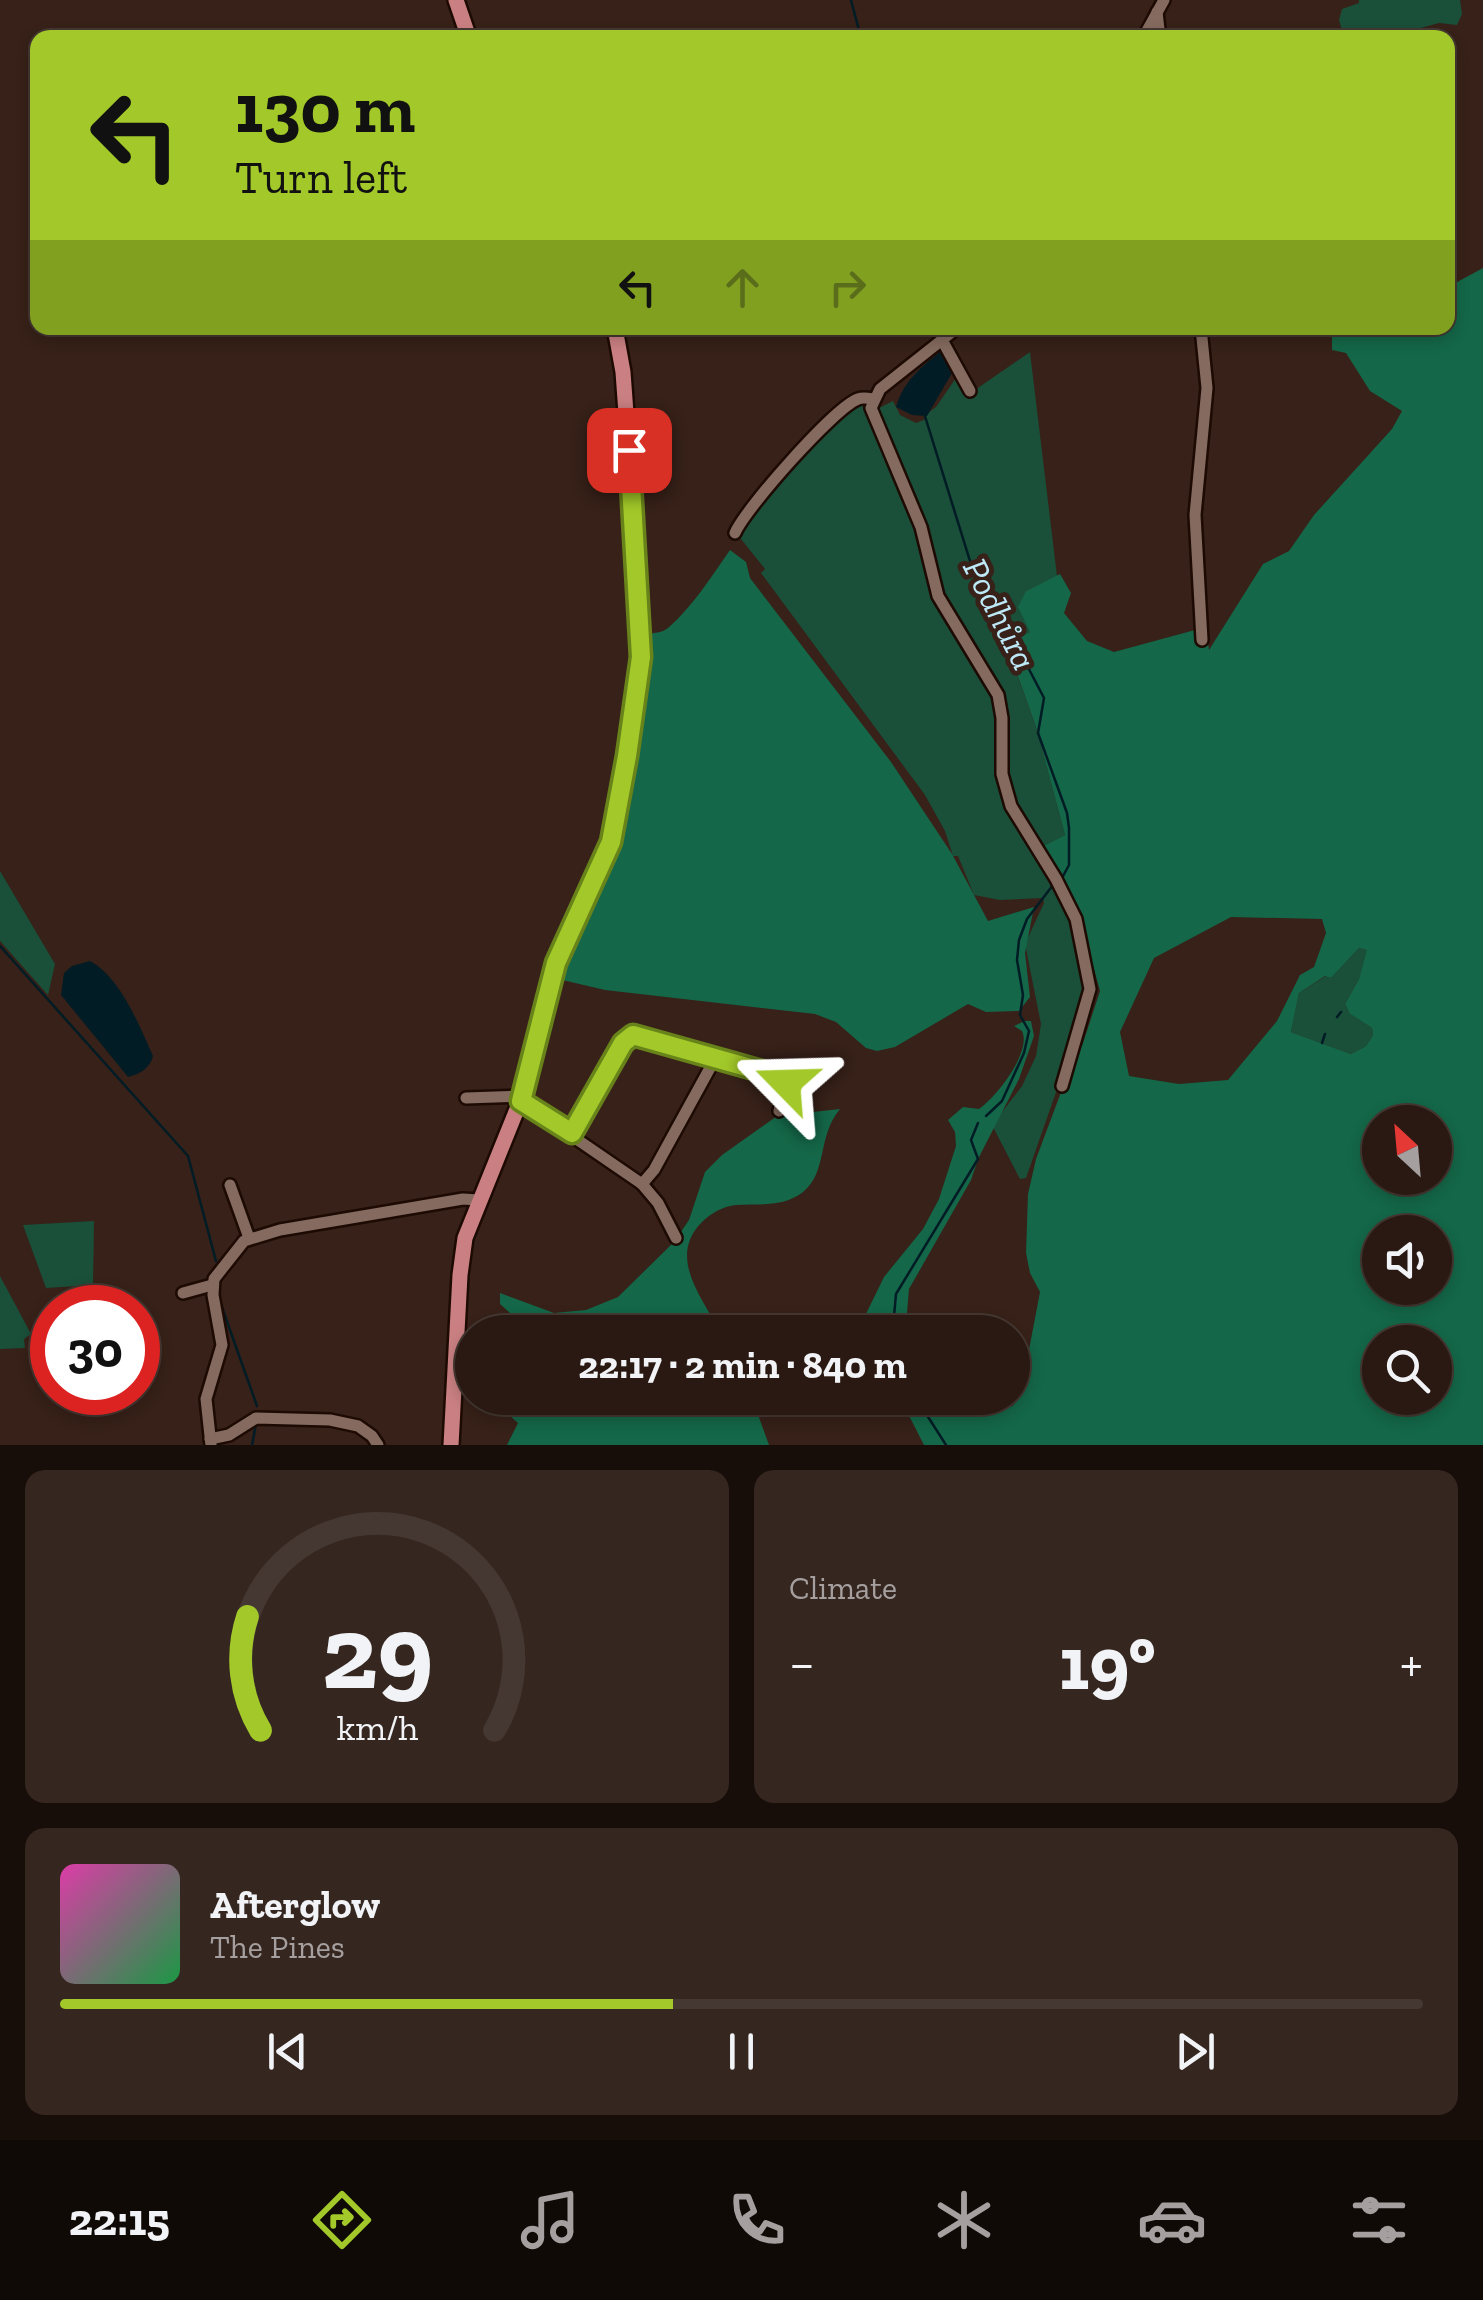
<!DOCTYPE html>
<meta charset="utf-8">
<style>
:root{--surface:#291912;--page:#352620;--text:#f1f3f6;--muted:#a5a09f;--line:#453832;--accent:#a2c929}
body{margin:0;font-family:"Zilla Slab",serif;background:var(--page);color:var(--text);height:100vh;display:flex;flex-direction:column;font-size:38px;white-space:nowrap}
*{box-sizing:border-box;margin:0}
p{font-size:32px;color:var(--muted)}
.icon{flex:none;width:55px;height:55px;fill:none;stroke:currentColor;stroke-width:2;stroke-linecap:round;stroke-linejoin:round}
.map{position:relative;height:1445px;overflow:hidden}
.details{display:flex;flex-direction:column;gap:25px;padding:25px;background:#170e0a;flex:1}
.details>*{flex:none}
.guide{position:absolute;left:30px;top:30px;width:1425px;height:305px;border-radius:20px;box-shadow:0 5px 15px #0003,0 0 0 2px var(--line);background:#a2c929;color:#111;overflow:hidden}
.needle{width:65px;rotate:334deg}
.buttons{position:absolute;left:1362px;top:1105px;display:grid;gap:20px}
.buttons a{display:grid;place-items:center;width:90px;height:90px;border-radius:50%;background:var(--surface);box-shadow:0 5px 15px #0003,0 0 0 2px var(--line);font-size:50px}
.speed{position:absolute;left:30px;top:1285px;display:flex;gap:20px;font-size:50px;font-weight:700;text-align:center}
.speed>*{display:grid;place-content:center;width:130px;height:130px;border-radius:50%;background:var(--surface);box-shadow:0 5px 15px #0003,0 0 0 2px var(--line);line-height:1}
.speed .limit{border:15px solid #d22;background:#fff;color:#111}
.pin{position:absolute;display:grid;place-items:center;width:85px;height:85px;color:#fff;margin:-42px;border-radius:20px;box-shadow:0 5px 15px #0006}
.me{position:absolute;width:110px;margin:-55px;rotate:292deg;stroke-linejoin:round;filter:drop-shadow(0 0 8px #0008)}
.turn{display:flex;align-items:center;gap:35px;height:210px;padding:0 40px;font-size:45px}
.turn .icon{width:130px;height:130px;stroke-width:2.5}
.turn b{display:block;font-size:70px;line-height:85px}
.lanes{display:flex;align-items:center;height:95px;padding:0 40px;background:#0003;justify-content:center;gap:50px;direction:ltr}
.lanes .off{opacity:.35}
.big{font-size:75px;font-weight:700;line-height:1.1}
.details .card{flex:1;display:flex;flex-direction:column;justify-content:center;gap:15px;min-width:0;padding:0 35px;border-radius:20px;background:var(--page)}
.details .dial{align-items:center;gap:0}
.dial svg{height:260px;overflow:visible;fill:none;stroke:var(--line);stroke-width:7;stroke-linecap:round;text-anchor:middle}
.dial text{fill:var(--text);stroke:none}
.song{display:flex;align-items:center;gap:30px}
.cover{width:120px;height:120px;border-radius:15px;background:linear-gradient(135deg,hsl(320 70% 55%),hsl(140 70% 35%))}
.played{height:10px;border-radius:5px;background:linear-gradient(90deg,var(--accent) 45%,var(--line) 45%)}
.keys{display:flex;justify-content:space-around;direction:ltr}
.heat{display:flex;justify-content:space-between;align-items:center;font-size:55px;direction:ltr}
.details .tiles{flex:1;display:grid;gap:25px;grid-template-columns:1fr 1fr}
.card:last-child{grid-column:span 2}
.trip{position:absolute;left:455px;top:1315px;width:575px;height:100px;border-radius:50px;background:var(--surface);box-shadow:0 5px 15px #0003,0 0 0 2px var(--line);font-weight:700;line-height:100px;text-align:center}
.tabs{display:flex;height:160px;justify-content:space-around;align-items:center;background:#100a07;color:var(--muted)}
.tabs .icon{width:70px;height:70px}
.tabs .active{color:var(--accent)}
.tabs b{font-size:45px;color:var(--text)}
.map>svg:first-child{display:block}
.green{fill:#1a4f39}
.forest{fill:#146748;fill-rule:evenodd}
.water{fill:#021c25}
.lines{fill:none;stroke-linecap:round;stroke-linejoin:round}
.stream{stroke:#021c25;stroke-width:2.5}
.minor-casing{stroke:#1d0a03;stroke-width:16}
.major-casing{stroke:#1d0a03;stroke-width:20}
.minor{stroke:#846a5f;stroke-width:11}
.major{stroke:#ca8082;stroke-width:15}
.route-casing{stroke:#69831b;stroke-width:25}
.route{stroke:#a2c929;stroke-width:18}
.labels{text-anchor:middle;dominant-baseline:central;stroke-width:10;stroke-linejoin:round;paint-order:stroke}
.water-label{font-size:35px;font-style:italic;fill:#bee9f8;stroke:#372118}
</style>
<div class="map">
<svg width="1483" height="1445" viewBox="0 0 1483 1445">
<rect width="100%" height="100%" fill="#372118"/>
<g class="green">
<path d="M1359,0H1460L1462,14L1457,25L1439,23L1417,29L1416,37H1344L1339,20L1342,9L1359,3Z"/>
<path d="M1030,352L1057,576L1026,591L1030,632L1006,644L1036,727L1065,835L1041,847L1070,906L1086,979L1069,1055L1026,1178L1020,1179L992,1125L1022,1086L1036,1056L1041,1024L1025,944L1044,903L1043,898L1000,900L974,895L958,856H953L945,831L925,795L761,573L765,569L737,534C769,485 812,444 855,404H878L879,408L893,401L900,415L916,423L926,419L925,415L936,407L956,378L960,379L969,394Z"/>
<path d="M0,871L55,964L48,995L0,941Z"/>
<path d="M1359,948L1368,950L1359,979L1345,1004L1350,1014L1372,1028L1373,1035L1366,1046L1351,1054L1291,1032L1299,993L1326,976L1331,978Z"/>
<path d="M94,1221L93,1285L46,1288L23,1225Z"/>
<path d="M0,1276L31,1334L24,1339L25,1348L0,1349Z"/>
</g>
<g class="forest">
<path d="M1483,268V1445H924L900,1398H992L996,1408L1013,1406L1027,1360L1040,1292L1030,1273L1026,1253L1028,1194L1036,1159L1078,1047L1082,1046L1100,991L1078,911L1041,847L1065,835L1036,727L1006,643L1030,632L1018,607L1026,591L1060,574L1071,593L1064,613L1087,641L1114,652L1206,627L1209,650L1263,564L1289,551L1314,515L1392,429L1402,411L1370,391L1346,353L1332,350V331L1346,328H1448V287ZM1231,917L1322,919L1326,933L1314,967L1300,975L1277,1021L1228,1080L1179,1084L1129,1076L1120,1032L1154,958ZM1359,948L1367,950L1359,979L1345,1004L1350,1014L1372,1028L1373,1035L1366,1046L1351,1054L1291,1032L1299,993L1325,976L1331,978ZM1380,1122H1435V1178H1380ZM1380,1232H1435V1288H1380ZM1380,1342H1435V1398H1380Z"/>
<path d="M730,550L746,562L750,578L891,762L952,854L988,921L1034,907L1025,953L1030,997L1019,1011L986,1012L968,1004L895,1047L877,1051L866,1048L836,1022L815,1014L605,990L558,979L557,963L600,872L647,636C656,630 659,635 668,628C693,606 711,577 730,550Z"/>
<path d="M1025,1021H1031L1034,1036L1019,1079L978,1159L971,1180L909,1289L907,1313L917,1332H867L863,1320L884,1277L923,1229L939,1199L956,1146L955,1132L948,1120L963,1107L979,1109C997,1097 1032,1051 1022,1031L1014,1026Z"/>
<path d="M840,1109C817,1136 828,1172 803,1192C782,1208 760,1203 736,1205C724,1206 711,1213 702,1222C667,1257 702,1297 720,1332H518V1329L506,1330L510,1313L500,1304V1293L554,1313L586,1310L618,1297L674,1242L689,1220L705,1172L722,1155L777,1116Z"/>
<path d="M503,1398H752L769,1445H507L518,1423L500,1407Z"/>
</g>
<g class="water">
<path d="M940,352L946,355L952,373L927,416L912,415L896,407C903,382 920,368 940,352Z"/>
<path d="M90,961C121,978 139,1025 153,1056C150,1068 140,1074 128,1077L61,995L64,973L72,966Z"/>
</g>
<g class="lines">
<g class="stream">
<path d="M851,0L861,38"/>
<path d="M924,413L975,577L999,624L1019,650L1044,698L1038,733L1067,813L1069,828V865L1062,878"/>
<path d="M0,946L188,1156L216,1261"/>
<path d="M1337,1017L1341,1012"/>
<path d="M1322,1043L1325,1034"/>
<path d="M986,1116L1002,1101L1024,1053L1029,1031L1020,1015L1023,995L1017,960L1019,940L1027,919L1053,885"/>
<path d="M219,1299L257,1406"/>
<path d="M902,1332L894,1316L896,1294L978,1159L971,1140L978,1123"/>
<path d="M916,1398L946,1445"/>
<path d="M252,1445L256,1424"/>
</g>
<defs>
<g id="minor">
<path d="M1157,12L1160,38"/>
<path d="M1143,38L1164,0"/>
<path d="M957,328L880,389L871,408L921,527L938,596L998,695L1002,718V774L1011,806L1056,879L1076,919L1090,989L1062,1086"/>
<path d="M1201,328L1207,388L1195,515L1202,640"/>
<path d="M942,340L970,391"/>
<path d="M735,533C745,509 834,408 858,399C863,397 867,398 873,399"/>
<path d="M466,1098L523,1096"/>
<path d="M521,1101L642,1184L658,1203L676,1238"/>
<path d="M573,1133L623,1043L633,1035L782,1077L785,1087L779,1111"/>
<path d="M642,1184L654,1170L716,1057"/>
<path d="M230,1185L249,1238"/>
<path d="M183,1293L212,1285"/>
<path d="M210,1439L229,1435L256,1418L330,1420L358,1426L372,1436L378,1445"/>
<path d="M211,1445L206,1399L222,1345L213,1295L214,1279L244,1241L280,1230L463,1199L479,1200"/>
</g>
<g id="major">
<path d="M456,0L469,38"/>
<path d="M451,1445L460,1275L465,1238L528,1082L556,963L611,842L640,671V606L623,372L615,328"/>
</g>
</defs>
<use href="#minor" class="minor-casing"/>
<use href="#major" class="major-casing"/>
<use href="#minor" class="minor"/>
<use href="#major" class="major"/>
</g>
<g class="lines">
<defs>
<path id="route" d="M629,450L641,657L627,756L611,842L556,963L521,1101L572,1133L623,1043L633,1035L779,1076L786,1083"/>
</defs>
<use href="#route" class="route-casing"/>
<use href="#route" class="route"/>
</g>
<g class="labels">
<g class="water-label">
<text transform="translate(1000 614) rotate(63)">Podhůra</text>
</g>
</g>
</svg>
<div class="buttons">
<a><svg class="needle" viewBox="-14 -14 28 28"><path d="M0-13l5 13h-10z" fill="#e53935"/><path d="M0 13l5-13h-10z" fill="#a5a09f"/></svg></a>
<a><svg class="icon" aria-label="sound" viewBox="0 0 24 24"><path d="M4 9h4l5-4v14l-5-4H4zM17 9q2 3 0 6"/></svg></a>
<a><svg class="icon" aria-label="search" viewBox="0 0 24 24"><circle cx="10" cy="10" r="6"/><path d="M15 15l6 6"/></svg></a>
</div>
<div class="speed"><div class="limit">30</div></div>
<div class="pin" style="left:629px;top:450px;background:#d93025"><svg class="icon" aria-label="arrive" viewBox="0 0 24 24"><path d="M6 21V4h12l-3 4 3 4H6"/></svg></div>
<svg class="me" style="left:786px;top:1083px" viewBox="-20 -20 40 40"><path d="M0-17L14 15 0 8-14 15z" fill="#a2c929" stroke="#fff" stroke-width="4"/></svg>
<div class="trip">22:17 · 2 min · 840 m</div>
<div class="guide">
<div class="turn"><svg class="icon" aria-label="left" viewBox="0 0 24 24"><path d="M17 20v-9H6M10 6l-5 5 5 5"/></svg><div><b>130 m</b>Turn left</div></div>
<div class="lanes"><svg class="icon" aria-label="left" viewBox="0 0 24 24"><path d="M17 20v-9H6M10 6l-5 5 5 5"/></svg><svg class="icon off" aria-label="ahead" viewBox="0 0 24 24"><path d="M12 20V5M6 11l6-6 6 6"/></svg><svg class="icon off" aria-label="right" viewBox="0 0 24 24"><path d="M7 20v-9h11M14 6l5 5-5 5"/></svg></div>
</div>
</div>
<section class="details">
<div class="tiles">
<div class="card dial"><svg viewBox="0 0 100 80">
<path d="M14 69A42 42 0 1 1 86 69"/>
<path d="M14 69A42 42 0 0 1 10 34" stroke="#a2c929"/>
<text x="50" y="56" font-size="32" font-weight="700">29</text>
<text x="50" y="72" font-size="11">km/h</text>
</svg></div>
<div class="card"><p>Climate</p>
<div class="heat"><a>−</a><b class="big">19°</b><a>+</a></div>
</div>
<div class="card">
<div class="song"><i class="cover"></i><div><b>Afterglow</b><p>The Pines</p></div></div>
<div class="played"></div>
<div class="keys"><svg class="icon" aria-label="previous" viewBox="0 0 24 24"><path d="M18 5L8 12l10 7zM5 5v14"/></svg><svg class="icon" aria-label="pause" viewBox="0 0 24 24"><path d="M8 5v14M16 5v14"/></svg><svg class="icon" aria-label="next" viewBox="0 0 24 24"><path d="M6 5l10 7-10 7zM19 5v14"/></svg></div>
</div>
</div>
</section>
<nav class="tabs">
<b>22:15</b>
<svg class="icon active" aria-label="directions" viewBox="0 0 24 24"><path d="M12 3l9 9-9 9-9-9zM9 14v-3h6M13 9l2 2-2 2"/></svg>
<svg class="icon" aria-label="music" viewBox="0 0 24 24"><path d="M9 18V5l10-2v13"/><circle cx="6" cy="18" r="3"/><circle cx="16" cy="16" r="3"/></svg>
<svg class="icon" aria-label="phone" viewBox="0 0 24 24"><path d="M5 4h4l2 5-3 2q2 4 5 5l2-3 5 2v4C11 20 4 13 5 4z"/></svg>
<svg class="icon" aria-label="climate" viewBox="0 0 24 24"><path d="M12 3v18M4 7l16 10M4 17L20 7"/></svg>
<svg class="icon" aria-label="car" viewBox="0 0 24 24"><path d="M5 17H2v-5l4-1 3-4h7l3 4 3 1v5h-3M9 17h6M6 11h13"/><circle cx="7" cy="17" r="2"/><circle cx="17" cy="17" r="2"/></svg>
<svg class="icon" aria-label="filters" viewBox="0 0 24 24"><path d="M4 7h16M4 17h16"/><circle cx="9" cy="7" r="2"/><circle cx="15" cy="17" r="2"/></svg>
</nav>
